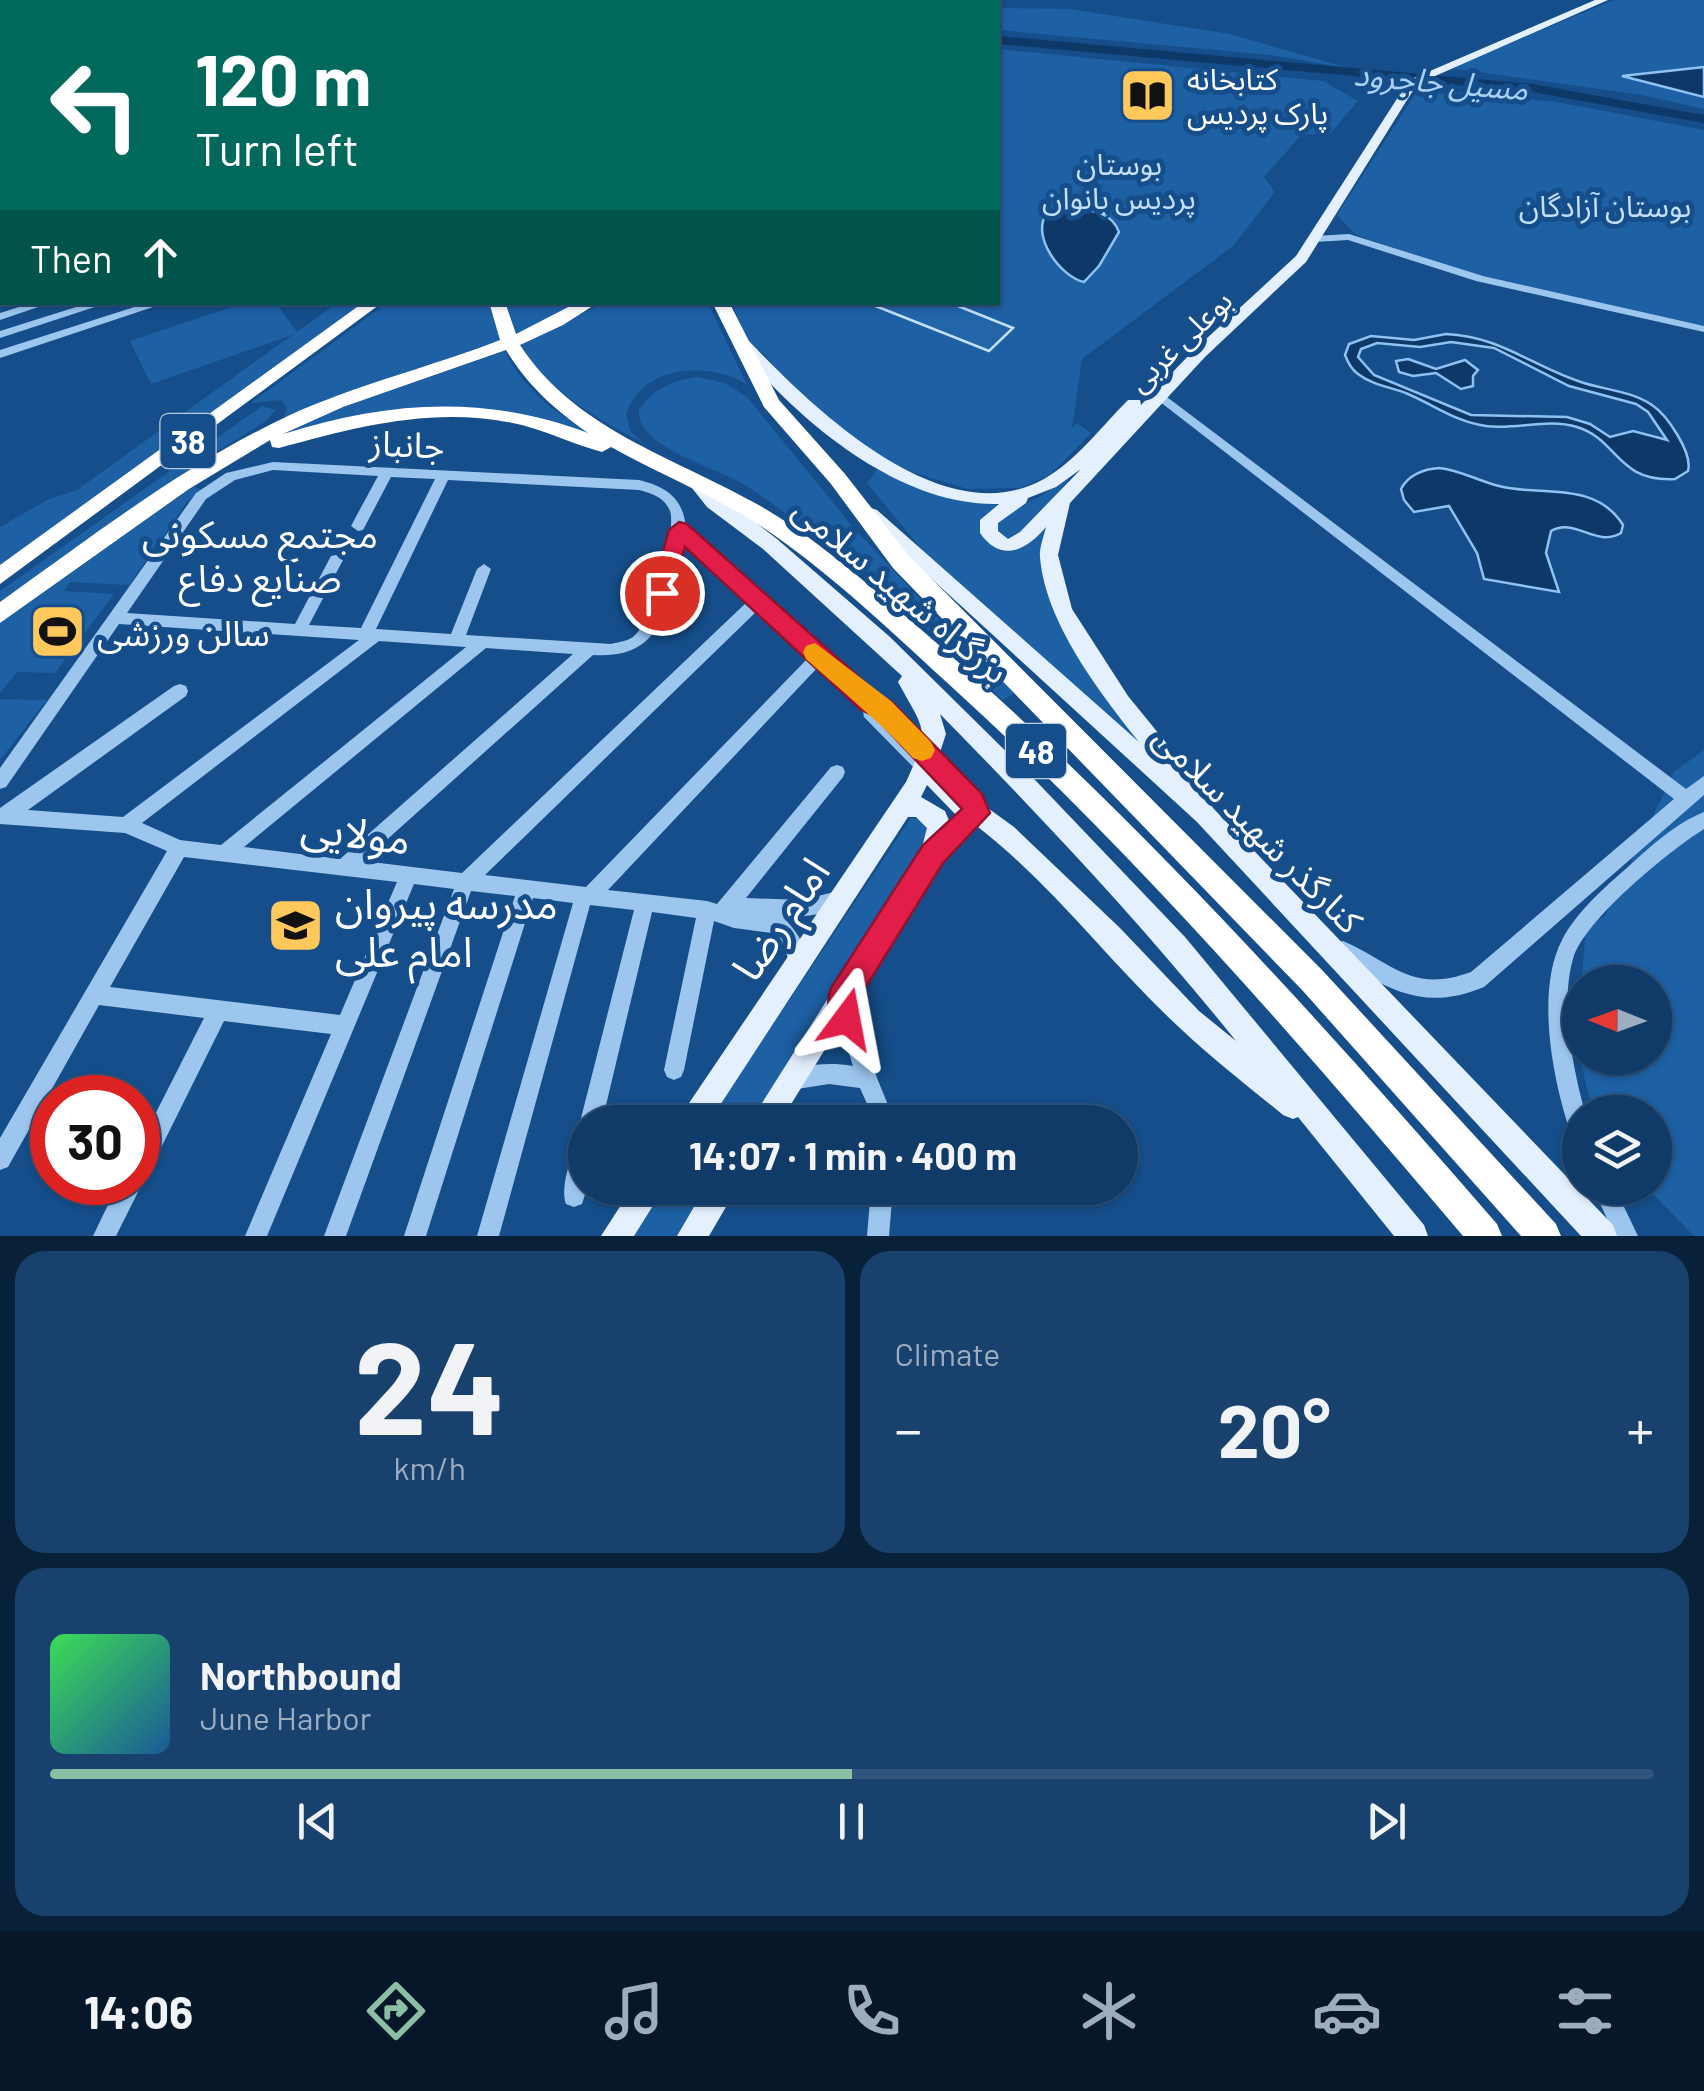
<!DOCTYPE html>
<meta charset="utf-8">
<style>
:root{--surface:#103a68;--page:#19416e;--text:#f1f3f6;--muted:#9cadc0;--line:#30547c;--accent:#8abfa5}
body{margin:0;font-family:Barlow,"Noto Sans Arabic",sans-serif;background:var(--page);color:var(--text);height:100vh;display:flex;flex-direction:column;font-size:38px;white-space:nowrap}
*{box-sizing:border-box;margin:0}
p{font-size:32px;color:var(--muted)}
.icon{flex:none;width:55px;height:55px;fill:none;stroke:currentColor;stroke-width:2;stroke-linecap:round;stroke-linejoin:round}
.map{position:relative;height:1236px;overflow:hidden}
.side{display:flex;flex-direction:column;gap:15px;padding:15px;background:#092039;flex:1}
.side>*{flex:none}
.top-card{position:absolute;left:0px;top:0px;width:1000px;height:305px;box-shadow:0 2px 8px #0004,0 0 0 2px var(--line);background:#00695c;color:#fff;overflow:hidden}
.needle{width:65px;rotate:271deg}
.buttons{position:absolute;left:1562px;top:965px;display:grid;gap:20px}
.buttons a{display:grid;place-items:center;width:110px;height:110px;border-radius:50%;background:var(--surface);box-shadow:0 2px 8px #0004,0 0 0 2px var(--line);font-size:50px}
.speed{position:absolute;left:30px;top:1075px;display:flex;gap:20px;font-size:50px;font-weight:700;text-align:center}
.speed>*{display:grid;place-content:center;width:130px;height:130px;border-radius:50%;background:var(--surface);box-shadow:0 2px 8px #0004,0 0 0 2px var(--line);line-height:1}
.speed .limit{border:15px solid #d22;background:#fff;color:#111}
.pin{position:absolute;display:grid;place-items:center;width:85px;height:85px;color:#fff;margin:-42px;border:5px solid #fff;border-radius:50%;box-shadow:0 2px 10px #0007}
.me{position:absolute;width:110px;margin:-55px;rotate:13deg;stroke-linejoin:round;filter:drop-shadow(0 0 8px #0008)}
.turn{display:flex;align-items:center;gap:35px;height:210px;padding:0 30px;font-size:45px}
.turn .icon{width:130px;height:130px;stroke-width:2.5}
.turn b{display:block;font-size:70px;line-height:85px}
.then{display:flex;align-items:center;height:95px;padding:0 30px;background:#0003;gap:20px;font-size:38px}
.big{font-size:75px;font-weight:700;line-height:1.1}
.side .card{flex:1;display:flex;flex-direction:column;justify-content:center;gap:15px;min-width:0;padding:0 35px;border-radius:30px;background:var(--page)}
.side .dial{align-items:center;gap:0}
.dial b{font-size:130px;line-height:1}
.song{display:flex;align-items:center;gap:30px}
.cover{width:120px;height:120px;border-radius:15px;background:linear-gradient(135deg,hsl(130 70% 55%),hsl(210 70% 35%))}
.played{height:10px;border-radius:5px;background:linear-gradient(90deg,var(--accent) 50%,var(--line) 50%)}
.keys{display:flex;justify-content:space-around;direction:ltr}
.heat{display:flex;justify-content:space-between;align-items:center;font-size:55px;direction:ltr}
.side .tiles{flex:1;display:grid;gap:15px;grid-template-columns:1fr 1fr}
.card:last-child{grid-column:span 2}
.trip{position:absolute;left:568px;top:1105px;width:570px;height:100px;border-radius:50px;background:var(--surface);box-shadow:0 2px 8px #0004,0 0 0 2px var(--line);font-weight:700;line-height:100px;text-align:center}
.tabs{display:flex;height:160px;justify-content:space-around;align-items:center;background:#06172a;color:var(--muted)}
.tabs .icon{width:70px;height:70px}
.tabs .current{color:var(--accent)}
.tabs b{font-size:45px;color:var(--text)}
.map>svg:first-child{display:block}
.green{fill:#1d60a4;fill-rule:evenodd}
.water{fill:#0d3867;stroke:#8fc2f2;stroke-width:2.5;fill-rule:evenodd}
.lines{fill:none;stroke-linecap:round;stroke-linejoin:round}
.river{fill:#0d3867;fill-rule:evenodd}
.building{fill:#2365a9;stroke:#c3dffb;stroke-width:2.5}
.minor{fill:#9dc6ef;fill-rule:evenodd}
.major{fill:#e5f0ff;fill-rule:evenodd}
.highway{fill:#fff;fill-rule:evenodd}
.route{fill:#e11d48;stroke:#92132f;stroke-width:2.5}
.slow{fill:#f59e0b}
.labels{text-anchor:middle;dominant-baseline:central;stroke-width:10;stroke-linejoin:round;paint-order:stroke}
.far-poi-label{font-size:30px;fill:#fff;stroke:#154e8a;text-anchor:start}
.far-park-label{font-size:30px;fill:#c3dffb;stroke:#154e8a}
.far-street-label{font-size:30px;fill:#fff;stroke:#154e8a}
.far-water-label{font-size:32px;font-style:italic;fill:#a9d0f6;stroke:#154e8a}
.shield{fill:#154e8a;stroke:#b9cadc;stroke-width:2.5}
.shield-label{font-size:32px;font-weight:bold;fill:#fff}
.street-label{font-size:35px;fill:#fff;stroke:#154e8a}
.poi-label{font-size:35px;fill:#fff;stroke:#154e8a;text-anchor:start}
.neighbourhood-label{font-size:38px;fill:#fff;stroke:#154e8a}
.near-street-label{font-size:42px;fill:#fff;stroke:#154e8a}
.near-poi-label{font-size:42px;fill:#fff;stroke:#154e8a;text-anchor:start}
</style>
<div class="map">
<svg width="1704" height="1236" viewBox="0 0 1704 1236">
<rect width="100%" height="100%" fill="#154e8a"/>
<g class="green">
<path d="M1614,0H1704V109L1642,95L1450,68Z"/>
<path d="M998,8L1070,9L1230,34L1352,69L1271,55L998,30Z"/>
<path d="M998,49L1323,81L1358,101L1330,134H1302L1264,177L1275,192L1233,246L1082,359L1072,428L1077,423L1091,433L1050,475L1020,488L967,489L899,468L884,462L782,381L767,357L748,340L731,303L998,302Z"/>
<path d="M1419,88L1557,102L1704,130V326L1463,271L1356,235L1337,215Z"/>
<path d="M244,303H276L297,332L337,303H363L0,569V527L49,499L77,490L292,335L151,384L130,341Z"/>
<path d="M387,303H489L500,340L284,418L287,407L281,400L251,403Z"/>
<path d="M506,303H577L514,335Z"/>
<path d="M603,303H708L747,385C709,360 641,365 626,415L631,432L643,443C593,416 552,394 520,345Z"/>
<path d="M505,351C526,394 562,418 603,441C471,390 391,402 259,446L337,409Z"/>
<path d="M698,377L725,383L747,397L853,527L936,616L1184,841L1009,688L1014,694L1002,700C923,623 838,547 745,485C718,468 635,447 639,410C653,388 674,380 698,377Z"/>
<path d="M262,406L276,410L266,421L200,462L0,602V591Z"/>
<path d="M1080,466L1018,540L999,539L994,521L1044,494Z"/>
<path d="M878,468L951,499L998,505L984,517V537C1013,569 1036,537 1052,512L1048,583L1189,796L939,570L867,483Z"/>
<path d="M193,487L202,490L187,502L129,585L70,582L64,591L114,594L55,673L17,672L0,693V623Z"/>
<path d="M0,699L47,700L0,760Z"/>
<path d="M1704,750V1236H1694L1647,1188H1655V1112H1593L1576,1044L1586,928L1605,916L1674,772ZM1580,982H1655V1058H1580Z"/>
<path d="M911,818L927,820L933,829L925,847L751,1122H708Z"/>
<path d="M665,1188H710L680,1236H633Z"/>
</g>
<g class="water">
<path d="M1704,67V97L1622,76Z"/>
<path d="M1067,207C1088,210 1111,210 1119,232L1099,266L1084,282C1061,277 1030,236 1047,213Z"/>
<path d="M1446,334C1498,336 1531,365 1578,381C1602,390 1630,390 1652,405C1667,415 1693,453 1688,471L1675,479C1616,482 1619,440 1577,427C1548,418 1515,430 1486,426C1456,422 1434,405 1408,394C1391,387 1372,385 1358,374C1351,369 1348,363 1345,355L1349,344L1371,336L1414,340ZM1451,342L1494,348L1569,386L1636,404L1648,412L1667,440L1633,431L1610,437L1590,424L1567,417L1471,415L1374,375L1358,357L1361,349L1377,343L1420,347Z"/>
<path d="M1408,359L1436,369L1465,360L1478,370L1473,376V386L1461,389L1436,373L1413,376L1399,372L1396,361Z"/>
<path d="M1439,468C1460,470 1478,481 1499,486C1541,497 1595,480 1623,525L1621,533C1596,548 1575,517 1551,531L1546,553L1559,592L1484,579L1477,553L1449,506L1414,512L1404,500L1401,489C1408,475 1424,469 1439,468Z"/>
</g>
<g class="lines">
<g class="river">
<path d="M470,0H514L516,2H473Z"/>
<path d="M998,36L1532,84L1704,115V123L1532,92L998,44Z"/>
</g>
</g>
<path class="building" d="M948,302L1013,328L989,351L868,303Z"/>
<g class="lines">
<g class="minor">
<path d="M1,0H12L2,4L0,3Z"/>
<rect x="0" y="29" width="2" height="5"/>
<rect x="0" y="58" width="2" height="6"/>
<path d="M0,80L2,81V86H0Z"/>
<path d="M0,97L2,98V102L0,103Z"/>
<rect x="0" y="213" width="2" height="6"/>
<path d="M0,233H2V239L0,240Z"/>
<path d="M1349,234L1483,276L1704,326V332L1476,281L1348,240L1315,242L1310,239L1315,236Z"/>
<rect x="0" y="253" width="2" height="7"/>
<rect x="0" y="277" width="2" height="7"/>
<rect x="0" y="295" width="2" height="6"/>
<path d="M35,302H53L0,320V313Z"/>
<path d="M92,302H110L0,338V331Z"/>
<path d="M150,302H168L0,358V350Z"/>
<path d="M1159,391L1686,789L1704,776V795L1484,987C1438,1006 1406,999 1364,974C1353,968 1339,962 1333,950L1336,943L1343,941C1392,962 1411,994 1471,972L1674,799L1155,398L1153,395Z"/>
<path d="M273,462L639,480C667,487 683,498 686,528L876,698L888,703L936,756L930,762L932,767L930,772L924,774L918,772L864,717L862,706L819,666L608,890L707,901L717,904L831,767L837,765L843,767L845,772L843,777L746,898L802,900L842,890L849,893L851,899L849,905C827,913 805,918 783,917C798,933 811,950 805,973L798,976L791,973L785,947L772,933L734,928L714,921L684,1070L681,1077L674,1080L667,1077L664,1070L696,918L652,912L602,1122H585V1130L580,1122L634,910L590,905L499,1236H477L573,903L533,898L426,1236H404L515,896L471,891L346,1236H324L454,889L414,884L267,1236H245L331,1034L224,1021L146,1178L141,1180L139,1190L116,1236H93L119,1182H138V1148L204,1018L99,1005L8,1167L0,1170V1138L167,851L125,833L0,824V808L174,686L180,684L186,686L188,691L186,696L28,810L123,817L359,640L119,624L6,787L0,789V768L196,493L226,473ZM273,470L378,476L351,526L358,531L363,530L391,477L435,479L361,628L309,625L343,560L336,555L331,556L295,624L127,613L206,499L235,480ZM448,480L639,490C652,493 665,498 670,511C677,531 651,625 633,637C628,641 618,642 611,644L466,635L491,569L484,564L477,569L451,634L376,629ZM683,542L748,601L462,873L363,861L593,655C669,660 667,599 683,542ZM758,610L809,657L586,887L485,875ZM379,641L466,647L221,845L180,840L142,823ZM486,648L573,654L340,859L244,847ZM184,857L397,882L340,1015L110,987Z"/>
<path d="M1704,812V829C1669,851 1584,920 1573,959C1560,1003 1573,1070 1585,1112H1580V1139L1572,1136L1569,1128C1552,1076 1536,990 1562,940C1577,911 1605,887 1629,866C1651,846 1676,823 1704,812Z"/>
<path d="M842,990L849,993L852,1000L877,1078L895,1122H875L860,1088L829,1084L791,1090L784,1087L781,1080L784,1073C806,1064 829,1062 853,1066L832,1000L835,993Z"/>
<path d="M585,1138V1188H587L582,1204L574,1207L566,1204C560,1187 571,1158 577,1141Z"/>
<path d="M871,1188H893L889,1236H867Z"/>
<path d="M1593,1188H1615L1638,1236H1615Z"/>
</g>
<g class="major">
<path d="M204,0H218L219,2H207Z"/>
<path d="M229,0H242L243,2H231Z"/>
<path d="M1595,0H1608L1417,84L1306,262L1205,357L1070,503L1058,555L1072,609L1128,696L1203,788L1213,808L1613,1225L1617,1236H1581L1197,822L862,515L871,508L877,510L1139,742C1100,693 1045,622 1040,557C1039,548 1044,536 1046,527C1026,551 1001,563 980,533V520L999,504C899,507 795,419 736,344L739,341H749C812,407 943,536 1044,479C1077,460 1101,427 1128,400H1140L1141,405L1193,351L1296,256L1409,80ZM1081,469L1020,532L1008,539L998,531V523L1026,503L1028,498L1056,487Z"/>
<path d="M2,176V184L0,185V177Z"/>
<path d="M697,477L777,539L890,637L1037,782L1185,937L1424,1225L1428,1236H1394L1298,1117L1293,1119L1283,1115C1249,1087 1214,1060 1182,1030C1111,965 1054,886 978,827L941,862L780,1122H750L921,851L927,828L916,817H908L709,1122H679L683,1112L906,782C931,727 925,732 898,682L902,676L763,549L707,507L688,483ZM940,714C1043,819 1144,926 1236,1041L1199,1011L1120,928L1014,827L985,806L973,801L936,764L946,734ZM927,785L957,816L950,823L945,811L921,797Z"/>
<path d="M632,1188H664L634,1236H601Z"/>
<path d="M705,1188H737L709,1236H677Z"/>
</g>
<g class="highway">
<path d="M838,0H850L851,2H840Z"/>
<path d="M364,302H383L0,584V565Z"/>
<path d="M489,302H505L516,334L578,302H599L563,325L520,345C575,429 671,456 755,503C797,526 835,557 871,587C1101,778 1302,999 1497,1224L1502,1236H1463C1302,1046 1139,857 954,689C895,635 837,579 771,533C721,498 664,477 611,447L602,452C575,445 549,432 522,425C437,405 360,426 279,448L272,447L270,440L189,489L0,623V602C94,535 185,464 290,415C358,384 431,367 500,340ZM506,350C528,386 554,409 588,433C485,394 387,401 283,434L343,407Z"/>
<path d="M712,302H729L779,400L845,474L909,556L1323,971L1556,1224L1561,1236H1521L1303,991L893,568L831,484L764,407Z"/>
</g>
</g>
<path class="route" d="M679,522L687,524L879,695L891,701L982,794L990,813L943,863L857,1001L862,1019L857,1029L847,1034L836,1029C830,1015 825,1003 831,988L923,845L962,809L873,715L861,710L685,547L670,599H654L651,593L669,530Z"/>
<path class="slow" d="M815,643L891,701L931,742L935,750L931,758L922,761L913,758C880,722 843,692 806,659L803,652L806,646Z"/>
<defs>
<symbol id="library-square" viewBox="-11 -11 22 22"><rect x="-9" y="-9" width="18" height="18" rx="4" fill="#ffc85b" stroke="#154e8a"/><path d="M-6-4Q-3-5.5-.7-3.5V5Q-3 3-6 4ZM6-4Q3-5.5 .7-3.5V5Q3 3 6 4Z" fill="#111"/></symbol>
<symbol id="stadium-square" viewBox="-11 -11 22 22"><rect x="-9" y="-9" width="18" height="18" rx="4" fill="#ffc85b" stroke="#154e8a"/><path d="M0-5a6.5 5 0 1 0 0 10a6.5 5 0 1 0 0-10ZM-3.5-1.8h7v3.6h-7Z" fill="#111"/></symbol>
<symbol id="school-square" viewBox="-11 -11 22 22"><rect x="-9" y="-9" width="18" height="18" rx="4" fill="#ffc85b" stroke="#154e8a"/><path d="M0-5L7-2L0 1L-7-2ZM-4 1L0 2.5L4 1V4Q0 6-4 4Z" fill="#111"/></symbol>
</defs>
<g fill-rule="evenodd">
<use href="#library-square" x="1116" y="64" width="63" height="63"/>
<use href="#stadium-square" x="26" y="600" width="63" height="63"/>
<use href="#school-square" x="264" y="894" width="63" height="63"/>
</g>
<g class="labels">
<g class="far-poi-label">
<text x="1187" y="78">کتابخانه<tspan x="1187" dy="34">پارک پردیس</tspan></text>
</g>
<g class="far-park-label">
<text x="1119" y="163">بوستان<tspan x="1119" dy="34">پردیس بانوان</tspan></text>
<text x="1605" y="205">بوستان آزادگان</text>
</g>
<g class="far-street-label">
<text transform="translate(1179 340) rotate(-44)">بوعلی غربی</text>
</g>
<g class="far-water-label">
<text transform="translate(1441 80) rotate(5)">مسیل جاجرود</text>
</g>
<g class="shield">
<rect x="160.5" y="414" width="55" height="54" rx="8"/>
<rect x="1006" y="724" width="60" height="54" rx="8"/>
</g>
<g class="shield-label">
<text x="188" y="441">38</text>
<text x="1036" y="751">48</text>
</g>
<g class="street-label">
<text transform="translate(407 443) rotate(3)">جانباز</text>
<text transform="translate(902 589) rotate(40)">بزرگراه شهید سلامی</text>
<text transform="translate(1259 828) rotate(45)">کنارگذر شهید سلامی</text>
</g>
<g class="poi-label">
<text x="97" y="632">سالن ورزشی</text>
</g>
<g class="neighbourhood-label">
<text x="260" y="533">مجتمع مسکونی<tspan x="260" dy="44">صنایع دفاع</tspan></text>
</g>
<g class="near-street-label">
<text transform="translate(356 831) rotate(7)">مولايی</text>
<text transform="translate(779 918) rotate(-56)">امام رضا</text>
</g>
<g class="near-poi-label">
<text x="335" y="902">مدرسه پیروان<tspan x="335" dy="48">امام علی</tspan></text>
</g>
</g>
</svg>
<div class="buttons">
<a><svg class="needle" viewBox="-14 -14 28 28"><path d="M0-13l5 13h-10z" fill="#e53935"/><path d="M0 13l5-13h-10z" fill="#9cadc0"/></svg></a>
<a><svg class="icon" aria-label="layers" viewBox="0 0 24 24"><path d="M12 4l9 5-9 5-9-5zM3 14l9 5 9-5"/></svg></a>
</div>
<div class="speed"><div class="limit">30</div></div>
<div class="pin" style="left:662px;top:593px;background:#d93025"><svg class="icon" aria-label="arrive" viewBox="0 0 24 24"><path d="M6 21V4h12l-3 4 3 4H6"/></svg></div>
<svg class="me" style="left:847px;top:1019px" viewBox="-20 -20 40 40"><path d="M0-17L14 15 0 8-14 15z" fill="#e11d48" stroke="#fff" stroke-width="4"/></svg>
<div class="trip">14:07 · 1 min · 400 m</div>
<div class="top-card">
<div class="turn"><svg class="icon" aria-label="left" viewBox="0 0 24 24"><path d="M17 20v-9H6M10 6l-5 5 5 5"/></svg><div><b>120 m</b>Turn left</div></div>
<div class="then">Then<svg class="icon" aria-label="ahead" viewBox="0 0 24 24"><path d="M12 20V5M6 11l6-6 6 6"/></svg></div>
</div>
</div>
<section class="side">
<div class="tiles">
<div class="card dial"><b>24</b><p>km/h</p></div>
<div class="card"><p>Climate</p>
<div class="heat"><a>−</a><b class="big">20°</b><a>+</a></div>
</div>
<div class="card">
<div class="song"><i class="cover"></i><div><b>Northbound</b><p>June Harbor</p></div></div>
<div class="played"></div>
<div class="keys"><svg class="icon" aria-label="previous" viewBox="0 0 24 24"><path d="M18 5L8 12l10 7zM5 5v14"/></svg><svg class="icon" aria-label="pause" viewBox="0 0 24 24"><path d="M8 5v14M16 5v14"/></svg><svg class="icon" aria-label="next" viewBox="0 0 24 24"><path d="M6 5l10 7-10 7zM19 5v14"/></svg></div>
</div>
</div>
</section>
<nav class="tabs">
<b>14:06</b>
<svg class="icon current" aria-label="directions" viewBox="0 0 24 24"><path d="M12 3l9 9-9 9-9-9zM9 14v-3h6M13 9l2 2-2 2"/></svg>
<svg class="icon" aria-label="music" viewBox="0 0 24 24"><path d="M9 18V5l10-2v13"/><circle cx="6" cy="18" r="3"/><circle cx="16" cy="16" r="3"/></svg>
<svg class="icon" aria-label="phone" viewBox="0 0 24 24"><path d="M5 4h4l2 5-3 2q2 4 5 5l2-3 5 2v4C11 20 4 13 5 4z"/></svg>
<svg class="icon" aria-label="climate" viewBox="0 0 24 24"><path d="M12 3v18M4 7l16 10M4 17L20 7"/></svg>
<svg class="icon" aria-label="car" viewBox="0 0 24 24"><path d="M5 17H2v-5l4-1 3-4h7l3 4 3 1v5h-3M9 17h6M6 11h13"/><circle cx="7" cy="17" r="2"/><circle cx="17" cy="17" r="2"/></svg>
<svg class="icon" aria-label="filters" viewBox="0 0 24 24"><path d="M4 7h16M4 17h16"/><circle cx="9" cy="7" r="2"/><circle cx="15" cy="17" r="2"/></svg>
</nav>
